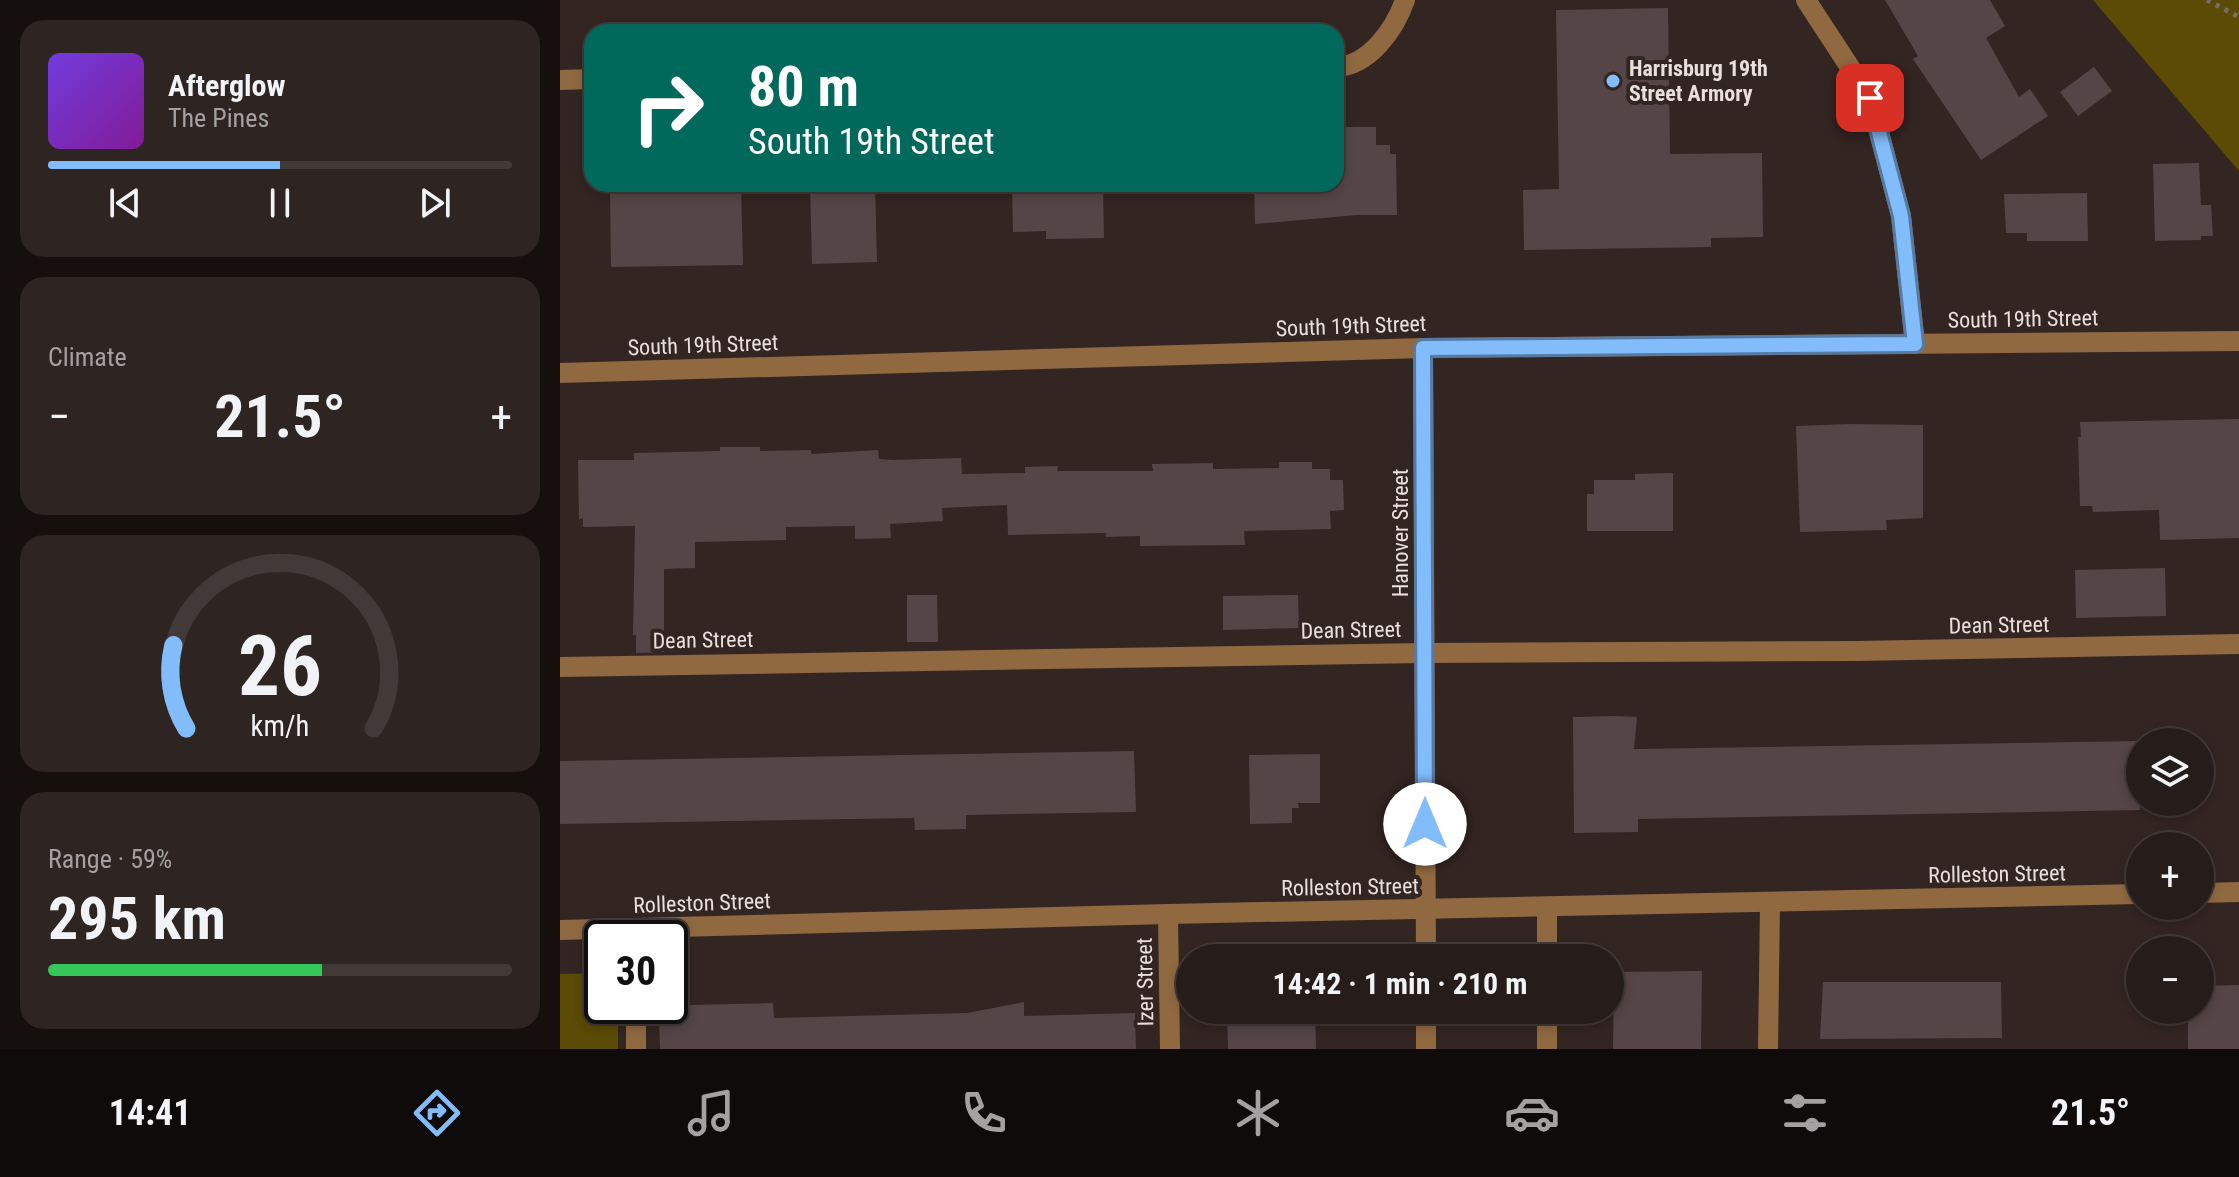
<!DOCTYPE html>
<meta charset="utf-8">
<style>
:root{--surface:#261c19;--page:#2e2522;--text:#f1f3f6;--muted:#a4a1a2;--line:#423a38;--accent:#83bcfb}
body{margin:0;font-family:"Roboto Condensed",sans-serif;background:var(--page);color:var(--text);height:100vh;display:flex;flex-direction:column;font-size:30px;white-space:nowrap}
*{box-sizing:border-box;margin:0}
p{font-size:26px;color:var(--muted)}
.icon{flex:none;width:44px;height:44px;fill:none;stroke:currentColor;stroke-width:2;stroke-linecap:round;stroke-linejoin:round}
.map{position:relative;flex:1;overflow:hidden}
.details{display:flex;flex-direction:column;gap:20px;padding:20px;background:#150f0e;width:560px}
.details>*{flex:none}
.hud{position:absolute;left:24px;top:24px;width:760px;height:168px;border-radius:24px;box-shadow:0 4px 12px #0003,0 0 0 2px var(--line);background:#00695c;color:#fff;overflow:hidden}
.tools{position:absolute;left:1566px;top:728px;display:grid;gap:16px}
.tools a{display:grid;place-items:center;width:88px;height:88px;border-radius:50%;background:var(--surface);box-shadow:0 4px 12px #0003,0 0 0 2px var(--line);font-size:40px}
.speed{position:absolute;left:24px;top:920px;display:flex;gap:16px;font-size:40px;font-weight:700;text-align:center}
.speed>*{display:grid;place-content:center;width:104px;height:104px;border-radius:50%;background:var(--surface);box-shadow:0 4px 12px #0003,0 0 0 2px var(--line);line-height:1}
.speed .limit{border:4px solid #111;border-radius:12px;background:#fff;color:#111}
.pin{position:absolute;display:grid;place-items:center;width:68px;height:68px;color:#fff;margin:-34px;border-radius:16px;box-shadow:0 4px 12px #0006}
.me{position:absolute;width:88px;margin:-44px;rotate:0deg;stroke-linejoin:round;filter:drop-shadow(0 0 6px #0008)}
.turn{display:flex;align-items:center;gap:28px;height:168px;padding:0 32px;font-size:36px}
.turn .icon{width:104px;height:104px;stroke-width:2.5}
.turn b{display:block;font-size:56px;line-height:68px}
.big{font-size:60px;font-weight:700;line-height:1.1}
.details .card{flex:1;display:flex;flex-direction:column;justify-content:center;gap:12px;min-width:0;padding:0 28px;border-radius:24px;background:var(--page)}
.details .dial{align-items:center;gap:0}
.dial svg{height:208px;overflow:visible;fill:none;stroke:var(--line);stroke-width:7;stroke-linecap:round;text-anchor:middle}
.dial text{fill:var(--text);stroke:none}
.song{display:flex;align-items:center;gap:24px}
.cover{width:96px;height:96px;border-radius:12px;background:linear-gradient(135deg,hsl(260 70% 55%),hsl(290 70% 35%))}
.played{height:8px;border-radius:4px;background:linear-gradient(90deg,var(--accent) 50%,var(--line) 50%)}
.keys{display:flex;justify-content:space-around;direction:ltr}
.heat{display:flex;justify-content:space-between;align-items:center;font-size:44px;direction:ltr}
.charge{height:12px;border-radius:6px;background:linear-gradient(90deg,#34c759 59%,var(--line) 0)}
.trip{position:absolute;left:616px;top:944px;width:448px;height:80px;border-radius:40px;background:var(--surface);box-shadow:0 4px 12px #0003,0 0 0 2px var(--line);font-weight:700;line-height:80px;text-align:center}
.dock{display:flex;height:128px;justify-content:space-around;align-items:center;background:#0f0b0a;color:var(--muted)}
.dock .icon{width:56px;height:56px}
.dock .selected{color:var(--accent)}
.dock b{font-size:36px;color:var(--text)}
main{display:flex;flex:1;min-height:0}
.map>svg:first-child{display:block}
.green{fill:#5b4b04}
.building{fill:#554547}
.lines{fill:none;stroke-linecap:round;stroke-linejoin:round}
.path{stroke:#796d69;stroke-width:5;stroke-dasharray:4 6;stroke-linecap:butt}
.minor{stroke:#906941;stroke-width:20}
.route-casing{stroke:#557aa3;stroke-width:20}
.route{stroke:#83bcfb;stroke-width:14}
.poi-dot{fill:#83bcfb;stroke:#332521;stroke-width:3}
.labels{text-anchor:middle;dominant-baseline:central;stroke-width:8;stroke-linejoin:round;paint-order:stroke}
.poi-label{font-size:22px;font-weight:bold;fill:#e9dfdc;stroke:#332521;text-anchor:start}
.street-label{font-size:22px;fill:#e9dfdc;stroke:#332521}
</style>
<main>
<section class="details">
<div class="card">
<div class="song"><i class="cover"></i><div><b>Afterglow</b><p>The Pines</p></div></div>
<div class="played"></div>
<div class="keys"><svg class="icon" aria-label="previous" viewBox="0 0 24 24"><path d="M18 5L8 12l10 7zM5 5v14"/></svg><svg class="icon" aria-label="pause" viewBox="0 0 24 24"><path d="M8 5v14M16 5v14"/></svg><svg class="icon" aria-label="next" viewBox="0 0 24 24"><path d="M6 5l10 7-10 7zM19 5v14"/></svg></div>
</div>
<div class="card"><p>Climate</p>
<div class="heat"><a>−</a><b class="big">21.5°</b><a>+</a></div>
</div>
<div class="card dial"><svg viewBox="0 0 100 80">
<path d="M14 69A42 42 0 1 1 86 69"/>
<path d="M14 69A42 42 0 0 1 9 37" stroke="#83bcfb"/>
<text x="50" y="56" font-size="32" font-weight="700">26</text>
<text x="50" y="72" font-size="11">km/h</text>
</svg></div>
<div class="card"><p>Range · 59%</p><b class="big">295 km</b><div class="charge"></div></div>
</section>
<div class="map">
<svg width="1679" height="1049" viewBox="0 0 1679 1049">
<rect width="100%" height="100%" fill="#332521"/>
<g class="green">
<path d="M1533,0H1679V171Z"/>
<path d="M42,973V1006H58V1049H0V974Z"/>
</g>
<g class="building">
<path d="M1325,0H1430L1445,26L1426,38L1459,97L1470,89L1488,116L1421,160L1353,59L1358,56Z"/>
<path d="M1108,8L1110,154L1202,153L1203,237L1151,238V247L964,250L963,190L999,189L996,10Z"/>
<path d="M1534,67L1552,91L1518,116L1500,92Z"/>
<path d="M776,127H816V145H830V154H836L837,215H797L695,224L694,184H776Z"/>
<path d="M1639,163L1641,205H1651L1653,236H1641V240L1595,241L1593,164Z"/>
<path d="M127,184H181L183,265L51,267L50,193H127Z"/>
<path d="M250,184H315L317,262L252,264Z"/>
<path d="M452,184H543L544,238L486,239V231L453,232Z"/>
<path d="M1527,193L1528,241H1467V233H1446L1444,194Z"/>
<path d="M1679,419V538L1600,540L1599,510L1533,512L1532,506H1520L1518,437H1521L1520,422Z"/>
<path d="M1290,424L1363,425V518L1326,520L1327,530L1240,532L1236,426Z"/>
<path d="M160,447H200V451L251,450V454L318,450L319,459L333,460L401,458L402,474L465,473V467L498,466L497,471H593L592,464L653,463V469L719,468V462H752V469H770V480H783L784,510L770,511L771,529L684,531L685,545L580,546V536L546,537V533L448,535L447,505L382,508L383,521L330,524L331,538L295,539V526L226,527V540L135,542V568L104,569V652L76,653V635H73L75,526L23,527V518L19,519L18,460H74V453L160,451Z"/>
<path d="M1113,473V531H1027V494H1034V480H1075V474Z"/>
<path d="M1605,568L1606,616L1516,618L1515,570Z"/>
<path d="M347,595H377L378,642H347Z"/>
<path d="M738,595L739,628L663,630V596Z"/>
<path d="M1056,716L1077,717L1074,749L1580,741V810L1078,819V832L1014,833L1013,717Z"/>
<path d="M574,751L576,812L406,815V829L355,830L354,818L0,824V761Z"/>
<path d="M760,754V803H738L739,808H732V823L690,824L689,755Z"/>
<path d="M1142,971L1141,1049H1053L1054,972Z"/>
<path d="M1263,982H1441L1442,1038L1260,1039Z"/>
<path d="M1679,985V1049H1628V1010H1640V986Z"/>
<path d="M464,1002V1016L575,1013L576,1049H100L99,1019L129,1018V1005L213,1003L214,1018L407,1013Z"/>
<path d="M667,1010H755L756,1049H668Z"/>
</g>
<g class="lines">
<path class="path" d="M1647,0L1679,17"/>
<g class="minor">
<path d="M1246,0L1310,98L1341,216L1355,344"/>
<path d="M776,67C809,66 835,29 845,0"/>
<path d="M0,80L32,79"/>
<path d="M863,348L866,958"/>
<path d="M0,373L863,348L1679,341"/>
<path d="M0,667L864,653L1297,651L1679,644"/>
<path d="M1640,893L1679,892"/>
<path d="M987,908V958"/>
<path d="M608,914L610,1049"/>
<path d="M0,930L608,914L1580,894"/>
<path d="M76,1006V1049"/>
<path d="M866,1010V1049"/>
<path d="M987,1010V1049"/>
<path d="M1208,1049L1210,903"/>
</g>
</g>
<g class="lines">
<defs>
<path id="route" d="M865,824L863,348L1355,344L1341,216L1310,98"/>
</defs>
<use href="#route" class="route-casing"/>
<use href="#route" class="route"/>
</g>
<circle class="poi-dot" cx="1053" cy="81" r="8"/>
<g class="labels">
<g class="poi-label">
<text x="1069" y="68">Harrisburg 19th<tspan x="1069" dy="25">Street Armory</tspan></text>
</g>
<g class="street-label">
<text transform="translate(1463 319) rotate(-1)">South 19th Street</text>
<text transform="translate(791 326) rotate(-2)">South 19th Street</text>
<text transform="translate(143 345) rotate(-2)">South 19th Street</text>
<text transform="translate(840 533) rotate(-90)">Hanover Street</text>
<text transform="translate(1439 625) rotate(-1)">Dean Street</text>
<text transform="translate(791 630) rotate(-1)">Dean Street</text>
<text transform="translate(143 640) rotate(-1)">Dean Street</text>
<text transform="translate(1437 874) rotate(-1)">Rolleston Street</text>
<text transform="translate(790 887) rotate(-1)">Rolleston Street</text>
<text transform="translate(142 903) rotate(-2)">Rolleston Street</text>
<text transform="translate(585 982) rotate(-91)">Izer Street</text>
</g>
</g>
</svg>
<div class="tools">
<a><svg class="icon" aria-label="layers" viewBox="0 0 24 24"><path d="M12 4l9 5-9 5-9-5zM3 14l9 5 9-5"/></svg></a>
<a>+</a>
<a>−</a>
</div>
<div class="speed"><div class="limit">30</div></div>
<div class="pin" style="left:1310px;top:98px;background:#d93025"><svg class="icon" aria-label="arrive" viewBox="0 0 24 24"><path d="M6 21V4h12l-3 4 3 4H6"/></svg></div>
<svg class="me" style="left:865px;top:824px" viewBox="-20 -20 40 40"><circle r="19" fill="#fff"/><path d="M0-13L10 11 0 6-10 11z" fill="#83bcfb"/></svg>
<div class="trip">14:42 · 1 min · 210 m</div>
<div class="hud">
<div class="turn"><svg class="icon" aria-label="right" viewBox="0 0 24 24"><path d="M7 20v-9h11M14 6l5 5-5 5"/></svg><div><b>80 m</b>South 19th Street</div></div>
</div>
</div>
</main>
<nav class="dock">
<b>14:41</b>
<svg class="icon selected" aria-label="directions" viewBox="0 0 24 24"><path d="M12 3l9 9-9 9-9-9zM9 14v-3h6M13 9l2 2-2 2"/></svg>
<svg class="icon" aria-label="music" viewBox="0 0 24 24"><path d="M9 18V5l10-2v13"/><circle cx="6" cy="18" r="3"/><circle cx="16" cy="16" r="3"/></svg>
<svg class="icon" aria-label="phone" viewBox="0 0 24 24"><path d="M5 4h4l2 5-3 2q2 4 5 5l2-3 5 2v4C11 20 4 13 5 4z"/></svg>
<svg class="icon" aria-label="climate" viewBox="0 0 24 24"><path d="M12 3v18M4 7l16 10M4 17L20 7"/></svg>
<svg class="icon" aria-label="car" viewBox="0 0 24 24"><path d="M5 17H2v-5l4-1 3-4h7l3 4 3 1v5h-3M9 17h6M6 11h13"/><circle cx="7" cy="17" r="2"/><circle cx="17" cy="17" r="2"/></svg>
<svg class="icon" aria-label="filters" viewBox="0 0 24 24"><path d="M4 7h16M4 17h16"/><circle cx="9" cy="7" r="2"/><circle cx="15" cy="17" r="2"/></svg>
<b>21.5°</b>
</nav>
